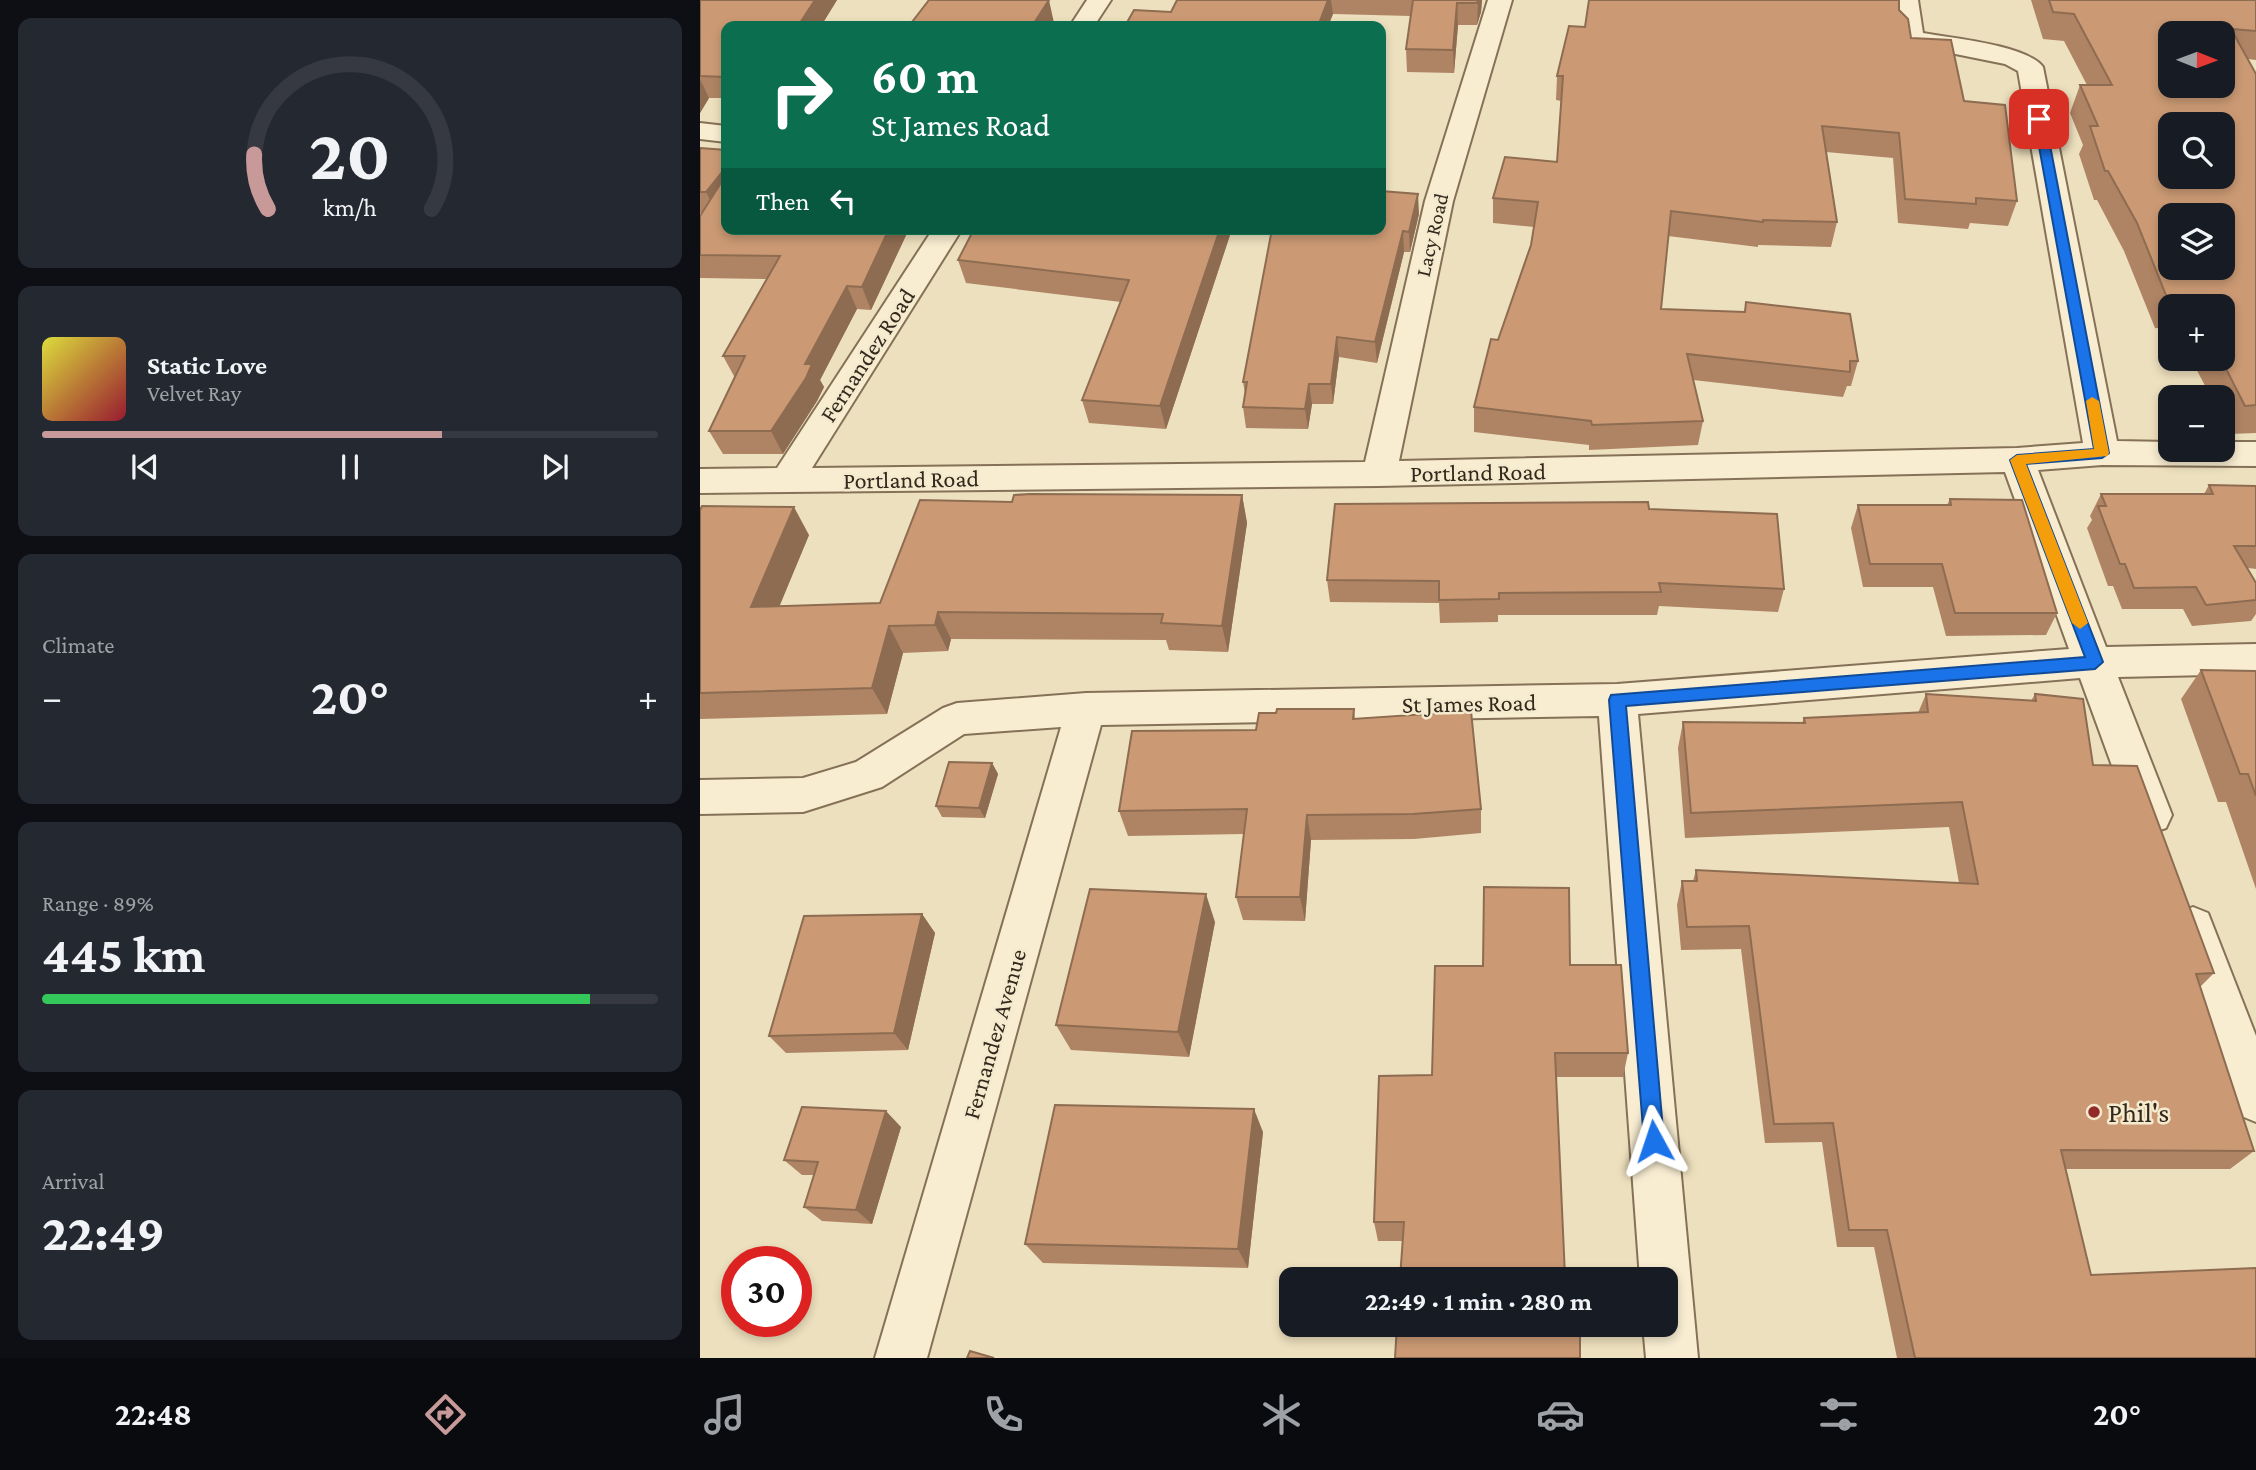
<!DOCTYPE html>
<meta charset="utf-8">
<style>
:root{--surface:#171b24;--page:#242831;--text:#f1f3f6;--muted:#9ea1a6;--line:#363941;--accent:#c79999}
body{margin:0;font-family:"Crimson Pro",serif;background:var(--page);color:var(--text);height:100vh;display:flex;flex-direction:column;font-size:26px;white-space:nowrap}
*{box-sizing:border-box;margin:0}
p{font-size:23px;color:var(--muted)}
.icon{flex:none;width:38px;height:38px;fill:none;stroke:currentColor;stroke-width:2;stroke-linecap:round;stroke-linejoin:round}
.map{position:relative;flex:1;overflow:hidden}
.drawer{display:flex;flex-direction:column;gap:18px;padding:18px;background:#0d0f14;width:700px}
.drawer>*{flex:none}
.banner{position:absolute;left:21px;top:21px;width:665px;height:214px;border-radius:14px;box-shadow:0 4px 10px #0003;background:#0b6e4f;color:#fff;overflow:hidden}
.needle{width:46px;rotate:91deg}
.tools{position:absolute;left:1458px;top:21px;display:grid;gap:14px}
.tools a{display:grid;place-items:center;width:77px;height:77px;border-radius:14px;background:var(--surface);box-shadow:0 4px 10px #0003;font-size:35px}
.speed{position:absolute;left:21px;top:1246px;display:flex;gap:14px;font-size:35px;font-weight:700;text-align:center}
.speed>*{display:grid;place-content:center;width:91px;height:91px;border-radius:50%;background:var(--surface);box-shadow:0 4px 10px #0003;line-height:1}
.speed .limit{border:10px solid #d22;background:#fff;color:#111}
.pin{position:absolute;display:grid;place-items:center;width:60px;height:60px;color:#fff;margin:-30px;border-radius:14px;box-shadow:0 4px 10px #0006}
.me{position:absolute;width:77px;margin:-38px;rotate:355deg;stroke-linejoin:round;filter:drop-shadow(0 0 5px #0008)}
.turn{display:flex;align-items:center;gap:24px;height:147px;padding:0 35px;font-size:32px}
.turn .icon{width:91px;height:91px;stroke-width:2.5}
.turn b{display:block;font-size:49px;line-height:60px}
.then{display:flex;align-items:center;height:66px;padding:0 35px;background:#0003;gap:14px;font-size:26px}
.big{font-size:52px;font-weight:700;line-height:1.1}
.drawer .card{flex:1;display:flex;flex-direction:column;justify-content:center;gap:10px;min-width:0;padding:0 24px;border-radius:14px;background:var(--page)}
.drawer .dial{align-items:center;gap:0}
.dial svg{height:182px;overflow:visible;fill:none;stroke:var(--line);stroke-width:7;stroke-linecap:round;text-anchor:middle}
.dial text{fill:var(--text);stroke:none}
.song{display:flex;align-items:center;gap:21px}
.cover{width:84px;height:84px;border-radius:10px;background:linear-gradient(135deg,hsl(60 70% 55%),hsl(350 70% 35%))}
.played{height:7px;border-radius:4px;background:linear-gradient(90deg,var(--accent) 65%,var(--line) 65%)}
.keys{display:flex;justify-content:space-around;direction:ltr}
.heat{display:flex;justify-content:space-between;align-items:center;font-size:38px;direction:ltr}
.charge{height:10px;border-radius:5px;background:linear-gradient(90deg,#34c759 89%,var(--line) 0)}
.trip{position:absolute;left:579px;top:1267px;width:399px;height:70px;border-radius:14px;background:var(--surface);box-shadow:0 4px 10px #0003;font-weight:700;line-height:70px;text-align:center}
.tabs{display:flex;height:112px;justify-content:space-around;align-items:center;background:#090b0e;color:var(--muted)}
.tabs .icon{width:49px;height:49px}
.tabs .selected{color:var(--accent)}
.tabs b{font-size:32px;color:var(--text)}
main{display:flex;flex:1;min-height:0}
.map>svg:first-child{display:block}
.lines{fill:none;stroke-linecap:round;stroke-linejoin:round}
.minor-casing{stroke:#857157;stroke-width:4}
.minor{fill:#f8edd1;fill-rule:evenodd}
.wall{fill:#af8464}
.shaded-wall{fill:#8e6c51}
.building{fill:#cb9a74;stroke:#8e6c51;stroke-width:2;fill-rule:evenodd}
.route{fill:#1a73e8;stroke:#114b97;stroke-width:2}
.slow{fill:#f59e0b}
.poi-dot{fill:#932a28;stroke:#f4eace;stroke-width:2.5}
.labels{text-anchor:middle;dominant-baseline:central;stroke-width:5;stroke-linejoin:round;paint-order:stroke}
.far-street-label{font-size:21px;fill:#34281c;stroke:#f4eace}
.street-label{font-size:24px;fill:#34281c;stroke:#f4eace}
.near-poi-label{font-size:28px;fill:#34281c;stroke:#f4eace;text-anchor:start}
</style>
<main>
<section class="drawer">
<div class="card dial"><svg viewBox="0 0 100 80">
<path d="M14 69A42 42 0 1 1 86 69"/>
<path d="M14 69A42 42 0 0 1 8 45" stroke="#c79999"/>
<text x="50" y="56" font-size="32" font-weight="700">20</text>
<text x="50" y="72" font-size="11">km/h</text>
</svg></div>
<div class="card">
<div class="song"><i class="cover"></i><div><b>Static Love</b><p>Velvet Ray</p></div></div>
<div class="played"></div>
<div class="keys"><svg class="icon" aria-label="previous" viewBox="0 0 24 24"><path d="M18 5L8 12l10 7zM5 5v14"/></svg><svg class="icon" aria-label="pause" viewBox="0 0 24 24"><path d="M8 5v14M16 5v14"/></svg><svg class="icon" aria-label="next" viewBox="0 0 24 24"><path d="M6 5l10 7-10 7zM19 5v14"/></svg></div>
</div>
<div class="card"><p>Climate</p>
<div class="heat"><a>−</a><b class="big">20°</b><a>+</a></div>
</div>
<div class="card"><p>Range · 89%</p><b class="big">445 km</b><div class="charge"></div></div>
<div class="card"><p>Arrival</p><b class="big">22:49</b></div>
</section>
<div class="map">
<svg width="1556" height="1358" viewBox="0 0 1556 1358">
<rect width="100%" height="100%" fill="#ede0be"/>
<g class="lines">
<defs>
<g id="minor">
<path d="M387,0H411L394,26H370Z"/>
<path d="M788,0H812L753,201L699,461L1317,448L1383,443L1318,71L1305,64L1206,44L1196,34L1194,0H1218L1223,33C1251,38 1327,45 1343,67L1417,441L1470,442V450H1522V442H1556V466L1402,465L1338,470L1406,647L1556,644V674L1418,677L1472,815L1466,828L1451,833L1436,828L1430,815L1380,678L938,714L998,1358H946L943,1325H966V1279H940L899,716L401,725L227,1358H175L361,727L264,734L182,787L103,812L0,814V780L103,778L156,762L243,708L257,703L386,693L917,684L1369,649L1305,472L679,486L0,493V469L77,468L233,229H262L112,468L665,462L725,201Z"/>
<path d="M0,123L26,126V142L0,139Z"/>
<path d="M1493,907L1508,913L1556,1036V1122L1539,1115L1471,927L1478,913Z"/>
</g>
</defs>
<use href="#minor" class="minor-casing"/>
<use href="#minor" class="minor"/>
</g>
<g class="wall">
<path d="M0,0H137L121,26H26V98H9L0,113Z"/>
<path d="M477,0H782L781,12L777,25H758L754,73L707,72L706,49L711,16L633,14L628,26H425L471,12Z"/>
<path d="M1331,0H1556V60L1548,59L1556,74V433L1529,434L1522,421V397H1511L1491,359H1522V306H1470V329L1455,328L1424,251L1397,200H1394L1379,154L1383,145L1370,113L1380,85H1387L1364,41L1343,39Z"/>
<path d="M1199,10L1211,38L1264,101L1317,201L1308,226L1270,223L1268,229L1198,223L1193,158L1126,152L1137,222L1131,247L1058,245V247L968,236L961,309L1044,312L1046,302L1158,361L1151,386H1147L1143,397L993,380L1003,421L998,445L889,450V445L774,432V407L831,245L834,227L793,223V198L857,162L861,101L856,100L857,76L885,27Z"/>
<path d="M0,148L26,229H209L171,310L157,309L120,380L124,387L117,401L83,454H23L9,431L35,378L23,356L67,279L0,278V216L2,213H0Z"/>
<path d="M719,214L710,252H704L677,363L639,357L633,404H612L608,429L546,428L543,407L545,394L543,382Z"/>
<path d="M274,229H529L530,235L466,429L389,423L382,400L421,302L266,283L258,260Z"/>
<path d="M1509,485L1556,486V569L1548,568L1556,583V614L1551,621L1492,626L1483,609H1422L1413,586H1408L1387,528L1392,520L1390,516L1401,494H1504Z"/>
<path d="M542,495L547,523L528,652L469,650L466,640L251,639L248,651L203,653L187,714L0,719V510L109,535L79,606L180,603L312,502Z"/>
<path d="M1250,499L1357,613L1346,635L1246,636L1233,587H1163L1151,528L1158,505H1247Z"/>
<path d="M949,509L1084,589L1078,612L959,606L957,615H798V622L740,623L739,603L630,602L627,580Z"/>
<path d="M1501,670L1556,671V889L1526,802H1518L1481,699Z"/>
<path d="M1226,694L1331,701L1335,694L1393,765L1514,973L1500,987L1554,1151L1530,1169H1365L1391,1275L1556,1358H1197L1174,1247H1137L1122,1142L1065,1143L1041,949L981,950L977,905L982,881H993L996,870L1259,883L1249,827L985,838L978,748L983,722L1102,723L1104,718L1218,713Z"/>
<path d="M654,709L655,719L781,809V833L714,839L611,840L605,921L543,920L536,897L544,834L428,836L419,811L556,730L576,713Z"/>
<path d="M292,763L298,774L285,818L242,817L236,806Z"/>
<path d="M222,914L235,933L208,1050L86,1053L69,1036Z"/>
<path d="M515,922L489,1057L371,1050L356,1025Z"/>
<path d="M870,965L928,1053L923,1077H856L865,1276L879,1279L702,1241H678L674,1222Z"/>
<path d="M201,1127L172,1224L122,1221L104,1207L114,1175H102L84,1160Z"/>
<path d="M563,1132L548,1268L343,1263L325,1244Z"/>
</g>
<g class="shaded-wall">
<path d="M115,0H137L121,26H98Z"/>
<path d="M349,0L354,23L352,26H332Z"/>
<path d="M628,0H631L633,14L628,26H618Z"/>
<path d="M778,0H782L781,12L777,25Z"/>
<path d="M757,3L758,25L754,73L753,50Z"/>
<path d="M0,79L9,98L0,113Z"/>
<path d="M26,167V203L17,214L6,192Z"/>
<path d="M718,194L719,214L710,252L709,232Z"/>
<path d="M189,229H209L171,310L162,287Z"/>
<path d="M517,229H529L530,235L466,429L460,406Z"/>
<path d="M703,231L704,252L677,363L675,342Z"/>
<path d="M147,286L157,309L120,380L124,387L117,401L83,454L71,431Z"/>
<path d="M637,337L639,357L633,404L631,384Z"/>
<path d="M609,384L612,404L608,429L605,409Z"/>
<path d="M542,495L547,523L528,652L522,626Z"/>
<path d="M94,507L109,535L68,634L51,607Z"/>
<path d="M238,612L251,639L248,651L235,625Z"/>
<path d="M189,626L203,653L187,714L172,688Z"/>
<path d="M292,763L298,774L285,818L279,808Z"/>
<path d="M607,815L611,840L605,921L600,897Z"/>
<path d="M506,894L515,922L489,1057L478,1032Z"/>
<path d="M222,914L235,933L208,1050L194,1033Z"/>
<path d="M554,1109L563,1132L548,1268L538,1249Z"/>
<path d="M186,1111L201,1127L172,1224L156,1210Z"/>
</g>
<g class="building">
<path d="M0,0H115L98,26H26V77L0,76Z"/>
<path d="M229,0H349L332,26H209Z"/>
<path d="M477,0H628L618,26H425L434,10L471,12Z"/>
<path d="M713,0H778L777,3H757L753,50L706,49Z"/>
<path d="M889,0H1199V10L1208,19L1211,38L1251,40L1264,101L1305,105L1317,201L1276,198V204L1205,199L1199,133L1122,126L1137,222L1063,220V222L971,211L961,309L1045,312L1046,302L1150,314L1158,361H1150V372L987,354L1003,421L892,425L891,421L774,407L791,339L798,340L831,245L838,202L793,198L805,157L857,162L863,76H857L869,26L885,27Z"/>
<path d="M1349,0H1556V31L1531,29L1556,74V405L1545,406L1521,359H1522V306H1493L1490,300H1468L1437,223L1408,171H1405L1390,126H1398L1380,85H1412L1374,14L1353,12ZM1470,33H1522V86H1470ZM1470,124H1522V177H1470ZM1470,215H1522V268H1470Z"/>
<path d="M0,148L26,150V167L6,192H0Z"/>
<path d="M26,175V229H189L162,287L147,286L105,364H112L106,378L71,431H9L45,356H23L80,256L0,255V216Z"/>
<path d="M681,191L718,194L709,232L703,231L675,342L637,337L631,384H609L605,409L543,407L547,382H543L572,229H681Z"/>
<path d="M274,229H520L460,406L382,400L429,280L258,260Z"/>
<path d="M1509,485L1556,486V546H1534L1556,583V600L1506,605L1496,587L1434,588L1425,564H1420L1398,506H1406L1401,494H1513Z"/>
<path d="M330,494L542,495L522,626L461,623L463,614L238,612L235,625L189,626L172,688L0,693V510L2,506L94,507L51,607L180,603L220,500L312,502L314,495Z"/>
<path d="M1250,499L1322,500L1357,613H1255L1242,564H1170L1158,505H1251Z"/>
<path d="M948,502L949,509L1077,514L1084,589L959,583L961,592L799,593V599L739,600V581L627,580L635,504Z"/>
<path d="M1501,670L1556,671V796L1548,774H1540Z"/>
<path d="M1226,694L1336,701L1335,694L1383,699L1393,765L1437,766L1514,973L1496,974L1554,1151L1361,1150L1391,1275L1556,1268V1358H1215L1187,1230H1149L1133,1123L1074,1124L1049,926L987,927L982,881H997L996,870L1278,884L1262,802L991,813L983,722L1105,723L1104,718L1228,712Z"/>
<path d="M577,709H654L653,719L771,711L781,809L713,814L607,815L600,897H536L547,809L419,811L432,731L556,730L559,713H576Z"/>
<path d="M249,762L292,763L279,808L236,806Z"/>
<path d="M784,887L869,888L870,965H921L928,1053H855L865,1276L879,1277V1279H700L704,1222H674L679,1076L732,1075L735,966H783Z"/>
<path d="M390,889L506,894L478,1032L356,1025Z"/>
<path d="M222,914L194,1033L69,1036L104,916Z"/>
<path d="M355,1105L554,1109L538,1249L325,1244Z"/>
<path d="M102,1107L186,1111L156,1210L104,1207L118,1162L84,1160Z"/>
<path d="M697,1325H880V1358H695Z"/>
<path d="M270,1351L294,1358H267Z"/>
</g>
<path class="route" d="M1339,115L1345,119L1409,453L1402,458L1326,464L1403,662L1395,669L926,706L964,1141L961,1148L954,1151L947,1148L944,1141L909,700L911,695L1385,657L1310,460L1317,455L1394,449L1334,119Z"/>
<path class="slow" d="M1392,397L1399,401L1409,453L1407,456L1326,464L1388,623L1380,629L1372,623L1310,460L1317,455L1394,449L1386,401Z"/>
<circle class="poi-dot" cx="1394" cy="1112" r="7"/>
<g class="labels">
<g class="far-street-label">
<text transform="translate(732 235) rotate(-77)">Lacy Road</text>
</g>
<g class="street-label">
<text transform="translate(167 355) rotate(-57)">Fernandez Road</text>
<text transform="translate(778 472) rotate(-1)">Portland Road</text>
<text transform="translate(211 479) rotate(-1)">Portland Road</text>
<text transform="translate(769 703) rotate(-1)">St James Road</text>
<text transform="translate(294 1034) rotate(-74)">Fernandez Avenue</text>
</g>
<g class="near-poi-label">
<text x="1408" y="1112">Phil's</text>
</g>
</g>
</svg>
<div class="tools">
<a><svg class="needle" viewBox="-14 -14 28 28"><path d="M0-13l5 13h-10z" fill="#e53935"/><path d="M0 13l5-13h-10z" fill="#9ea1a6"/></svg></a>
<a><svg class="icon" aria-label="search" viewBox="0 0 24 24"><circle cx="10" cy="10" r="6"/><path d="M15 15l6 6"/></svg></a>
<a><svg class="icon" aria-label="layers" viewBox="0 0 24 24"><path d="M12 4l9 5-9 5-9-5zM3 14l9 5 9-5"/></svg></a>
<a>+</a>
<a>−</a>
</div>
<div class="speed"><div class="limit">30</div></div>
<div class="pin" style="left:1339px;top:119px;background:#d93025"><svg class="icon" aria-label="arrive" viewBox="0 0 24 24"><path d="M6 21V4h12l-3 4 3 4H6"/></svg></div>
<svg class="me" style="left:954px;top:1141px" viewBox="-20 -20 40 40"><path d="M0-17L14 15 0 8-14 15z" fill="#1a73e8" stroke="#fff" stroke-width="4"/></svg>
<div class="trip">22:49 · 1 min · 280 m</div>
<div class="banner">
<div class="turn"><svg class="icon" aria-label="right" viewBox="0 0 24 24"><path d="M7 20v-9h11M14 6l5 5-5 5"/></svg><div><b>60 m</b>St James Road</div></div>
<div class="then">Then<svg class="icon" aria-label="left" viewBox="0 0 24 24"><path d="M17 20v-9H6M10 6l-5 5 5 5"/></svg></div>
</div>
</div>
</main>
<nav class="tabs">
<b>22:48</b>
<svg class="icon selected" aria-label="directions" viewBox="0 0 24 24"><path d="M12 3l9 9-9 9-9-9zM9 14v-3h6M13 9l2 2-2 2"/></svg>
<svg class="icon" aria-label="music" viewBox="0 0 24 24"><path d="M9 18V5l10-2v13"/><circle cx="6" cy="18" r="3"/><circle cx="16" cy="16" r="3"/></svg>
<svg class="icon" aria-label="phone" viewBox="0 0 24 24"><path d="M5 4h4l2 5-3 2q2 4 5 5l2-3 5 2v4C11 20 4 13 5 4z"/></svg>
<svg class="icon" aria-label="climate" viewBox="0 0 24 24"><path d="M12 3v18M4 7l16 10M4 17L20 7"/></svg>
<svg class="icon" aria-label="car" viewBox="0 0 24 24"><path d="M5 17H2v-5l4-1 3-4h7l3 4 3 1v5h-3M9 17h6M6 11h13"/><circle cx="7" cy="17" r="2"/><circle cx="17" cy="17" r="2"/></svg>
<svg class="icon" aria-label="filters" viewBox="0 0 24 24"><path d="M4 7h16M4 17h16"/><circle cx="9" cy="7" r="2"/><circle cx="15" cy="17" r="2"/></svg>
<b>20°</b>
</nav>
